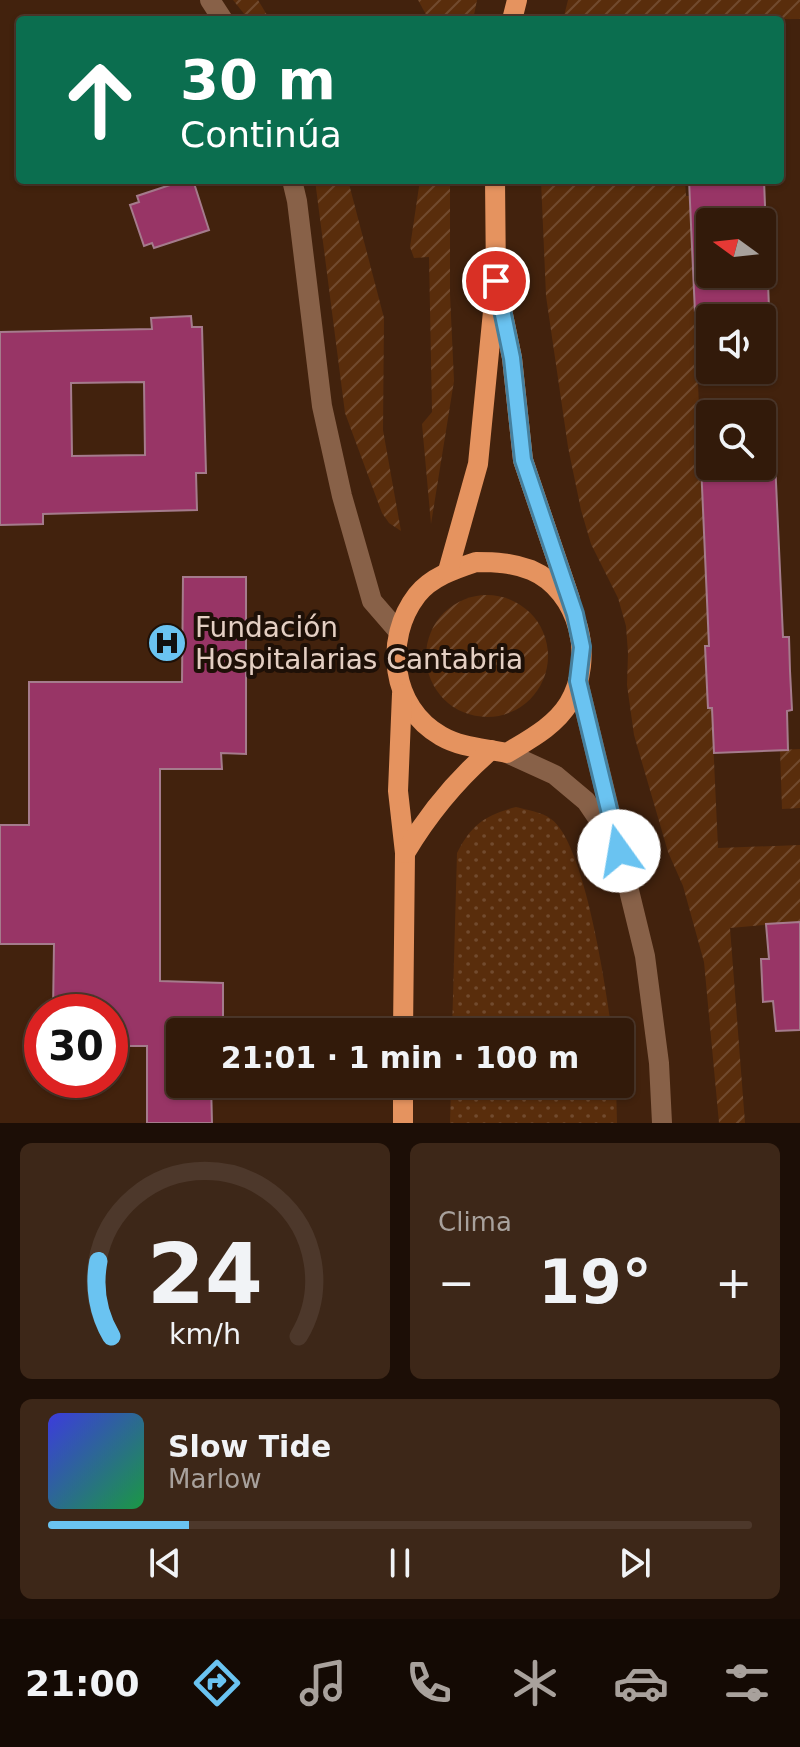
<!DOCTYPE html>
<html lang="es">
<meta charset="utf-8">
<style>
:root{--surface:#321a0a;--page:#3d2718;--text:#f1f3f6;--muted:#a8a19c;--line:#4d382b;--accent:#6ac3f1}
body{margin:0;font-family:"DejaVu Sans",sans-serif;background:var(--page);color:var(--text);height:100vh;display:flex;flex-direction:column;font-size:30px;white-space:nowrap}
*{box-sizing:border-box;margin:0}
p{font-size:26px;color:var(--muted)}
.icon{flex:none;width:44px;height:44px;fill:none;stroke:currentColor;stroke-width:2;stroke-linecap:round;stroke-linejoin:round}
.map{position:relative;height:1123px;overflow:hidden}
.side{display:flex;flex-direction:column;gap:20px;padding:20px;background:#1c0e06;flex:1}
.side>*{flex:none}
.guide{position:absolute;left:16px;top:16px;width:768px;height:168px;border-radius:8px;box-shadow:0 2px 6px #0004,0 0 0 2px var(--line);background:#0b6e4f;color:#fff;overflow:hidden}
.needle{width:52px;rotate:285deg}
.fabs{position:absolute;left:696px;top:208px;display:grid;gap:16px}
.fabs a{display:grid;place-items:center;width:80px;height:80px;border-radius:8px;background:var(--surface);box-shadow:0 2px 6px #0004,0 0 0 2px var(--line);font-size:40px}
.speed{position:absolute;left:24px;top:994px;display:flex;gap:16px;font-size:40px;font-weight:700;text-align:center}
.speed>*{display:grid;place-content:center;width:104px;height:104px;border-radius:50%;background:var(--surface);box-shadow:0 2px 6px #0004,0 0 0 2px var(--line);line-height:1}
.speed .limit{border:12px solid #d22;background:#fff;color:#111}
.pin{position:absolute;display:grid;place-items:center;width:68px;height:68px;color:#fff;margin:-34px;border:4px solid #fff;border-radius:50%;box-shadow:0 2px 8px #0007}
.me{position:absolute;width:88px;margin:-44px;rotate:347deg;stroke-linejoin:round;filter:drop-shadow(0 0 6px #0008)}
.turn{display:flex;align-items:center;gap:28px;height:168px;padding:0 32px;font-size:36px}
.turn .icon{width:104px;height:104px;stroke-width:2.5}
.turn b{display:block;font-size:56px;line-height:68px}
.big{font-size:60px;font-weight:800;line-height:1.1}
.side .card{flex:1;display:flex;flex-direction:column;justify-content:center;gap:12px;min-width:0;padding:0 28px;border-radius:12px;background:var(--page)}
.side .dial{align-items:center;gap:0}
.dial svg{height:208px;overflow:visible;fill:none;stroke:var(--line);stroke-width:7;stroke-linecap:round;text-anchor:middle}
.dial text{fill:var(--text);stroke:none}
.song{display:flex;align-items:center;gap:24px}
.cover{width:96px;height:96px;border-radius:12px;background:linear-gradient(135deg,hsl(240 70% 55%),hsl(140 70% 35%))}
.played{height:8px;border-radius:4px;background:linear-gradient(90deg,var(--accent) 20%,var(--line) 20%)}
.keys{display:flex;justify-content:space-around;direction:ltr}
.heat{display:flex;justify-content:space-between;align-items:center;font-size:44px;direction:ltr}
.side .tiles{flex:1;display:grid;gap:20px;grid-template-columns:1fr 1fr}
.card:last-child{grid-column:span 2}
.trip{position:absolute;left:166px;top:1018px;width:468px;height:80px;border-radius:8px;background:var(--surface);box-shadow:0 2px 6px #0004,0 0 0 2px var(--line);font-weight:800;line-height:80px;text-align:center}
.tab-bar{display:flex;height:128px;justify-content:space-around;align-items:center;background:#140a04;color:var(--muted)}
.tab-bar .icon{width:56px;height:56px}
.tab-bar .on{color:var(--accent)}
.tab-bar b{font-size:36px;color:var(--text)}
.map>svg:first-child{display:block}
.park{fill:url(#park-dots)}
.garden{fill:url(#garden-furrows)}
.building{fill:#983566;stroke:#a57b8c;stroke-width:2;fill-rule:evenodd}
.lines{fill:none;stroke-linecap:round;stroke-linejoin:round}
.minor{stroke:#886148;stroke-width:20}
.major{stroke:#e5935f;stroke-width:20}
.route-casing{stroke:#457f9d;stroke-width:20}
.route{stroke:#6ac3f1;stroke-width:14}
.labels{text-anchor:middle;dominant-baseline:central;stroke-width:8;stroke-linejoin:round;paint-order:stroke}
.poi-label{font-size:28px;fill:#e4cfc3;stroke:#1e1007;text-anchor:start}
</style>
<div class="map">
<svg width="800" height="1123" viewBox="0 0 800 1123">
<defs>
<pattern id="park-dots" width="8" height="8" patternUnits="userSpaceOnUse" patternTransform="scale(2)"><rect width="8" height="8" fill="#592d0c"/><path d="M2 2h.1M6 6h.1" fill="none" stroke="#714a2e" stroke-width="1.8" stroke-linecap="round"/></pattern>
<pattern id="garden-furrows" width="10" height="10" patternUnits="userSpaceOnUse" patternTransform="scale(2)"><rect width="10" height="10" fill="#592d0c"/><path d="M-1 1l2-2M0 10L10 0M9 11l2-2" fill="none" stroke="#714a2e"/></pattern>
</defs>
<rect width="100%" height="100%" fill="#42220d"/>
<g class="park">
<path d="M516,807C527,810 542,812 551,819C585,843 606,989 612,1032H452L457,853C471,825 485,815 516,807Z"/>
<path d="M451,1084H616L617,1123H450Z"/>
</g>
<g class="garden">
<path d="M233,0H258L270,20H249Z"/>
<path d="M418,0H477L473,20H429Z"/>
<path d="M568,0H800V19L563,20Z"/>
<path d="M315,180H348L384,318L383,430L401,531L389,523L382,513L345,413Z"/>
<path d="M420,180H450V294L454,381L431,524L422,424L432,412L429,257L414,258L410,247Z"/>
<path d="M541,180H694L685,181L686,196H698L690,206L704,517L716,646L705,647L706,662H716L717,692L707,693L708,708H719L712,717L718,848L800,845V922L730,928L745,1123H719L704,962L683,886L668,852L634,735L627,685L628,653L626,626L618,598L591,544L581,510L568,447L546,296Z"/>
<circle cx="487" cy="656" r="61"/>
<path d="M800,749V808L782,809L780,750Z"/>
</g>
<g class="building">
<path d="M185,180H193L209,230L154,248L152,243L144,246L130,205L139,202L137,196Z"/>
<path d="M689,180H764L770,334H762V318H710V335H696ZM710,222H762V274H710Z"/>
<path d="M191,316L192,327H202L206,473H196L197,510L43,514V524L0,525V332L152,329L151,318ZM144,382L145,455L72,456L71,383Z"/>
<path d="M775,460L783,637H789L790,671L792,710L787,711L788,750L714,753L712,708H708L705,646H709L701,464L710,463V466H762V461Z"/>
<path d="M183,577H246V754L221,753L222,769H160V981L223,983V1032H180V1084H211L212,1123H147V1046H110V1012H53L54,944H0V825H29V682H182Z"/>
<path d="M800,922V1030L776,1031L773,1001L763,1002L761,959H769L766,924Z"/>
</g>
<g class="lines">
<g class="minor">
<path d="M210,0L223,20"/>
<path d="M292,180L297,201L322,406L342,496L372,601L398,631"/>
<path d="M578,681L645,956L659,1063L662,1123"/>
<path d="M507,753L555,775L586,801L611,838"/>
</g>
<g class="major">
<path d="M512,20L517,0"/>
<path d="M500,300L512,358L523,460L570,599"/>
<path d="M476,562C496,562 512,563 531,570C580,591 595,659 569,703C555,726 530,739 507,753C484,748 462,748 441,736C391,708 383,639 417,595C431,577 455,569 476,562Z"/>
<path d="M448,571L478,464L496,281L495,180"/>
<path d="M402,694L398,791L405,853L403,1032"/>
<path d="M405,853C429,813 456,780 491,750"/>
<path d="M403,1084V1123"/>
</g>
</g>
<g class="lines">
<defs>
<path id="route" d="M496,281L512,358L523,460L575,614L582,647L578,681L619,851"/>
</defs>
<use href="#route" class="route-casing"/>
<use href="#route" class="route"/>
</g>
<defs>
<symbol id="hospital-disc" viewBox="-11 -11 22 22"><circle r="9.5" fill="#6ac3f1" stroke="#1e1007"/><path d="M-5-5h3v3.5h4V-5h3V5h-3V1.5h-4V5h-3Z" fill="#111"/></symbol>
</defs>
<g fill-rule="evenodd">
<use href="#hospital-disc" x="145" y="621" width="44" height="44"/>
</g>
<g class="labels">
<g class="poi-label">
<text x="195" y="627">Fundación<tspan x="195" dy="32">Hospitalarias Cantabria</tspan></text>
</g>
</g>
</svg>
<div class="fabs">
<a><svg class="needle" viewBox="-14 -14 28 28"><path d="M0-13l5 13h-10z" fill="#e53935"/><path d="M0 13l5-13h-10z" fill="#a8a19c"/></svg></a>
<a><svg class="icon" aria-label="sound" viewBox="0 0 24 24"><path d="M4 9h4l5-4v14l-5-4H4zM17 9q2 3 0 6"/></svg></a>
<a><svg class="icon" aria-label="search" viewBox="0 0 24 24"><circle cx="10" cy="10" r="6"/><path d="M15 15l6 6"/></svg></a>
</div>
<div class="speed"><div class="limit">30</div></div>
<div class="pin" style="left:496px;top:281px;background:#d93025"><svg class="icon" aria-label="arrive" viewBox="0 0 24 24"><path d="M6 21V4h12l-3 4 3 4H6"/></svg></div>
<svg class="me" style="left:619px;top:851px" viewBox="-20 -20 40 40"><circle r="19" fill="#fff"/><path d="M0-13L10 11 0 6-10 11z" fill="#6ac3f1"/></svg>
<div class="trip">21:01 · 1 min · 100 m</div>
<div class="guide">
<div class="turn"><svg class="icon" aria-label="ahead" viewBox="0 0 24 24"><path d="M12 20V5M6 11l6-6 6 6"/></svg><div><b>30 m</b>Continúa</div></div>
</div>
</div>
<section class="side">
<div class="tiles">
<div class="card dial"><svg viewBox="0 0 100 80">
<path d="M14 69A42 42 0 1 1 86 69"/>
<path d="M14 69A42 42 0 0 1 9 40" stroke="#6ac3f1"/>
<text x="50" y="56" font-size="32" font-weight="700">24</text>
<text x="50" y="72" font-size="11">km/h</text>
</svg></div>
<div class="card"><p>Clima</p>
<div class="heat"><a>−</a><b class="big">19°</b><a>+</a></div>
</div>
<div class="card">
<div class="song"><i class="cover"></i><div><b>Slow Tide</b><p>Marlow</p></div></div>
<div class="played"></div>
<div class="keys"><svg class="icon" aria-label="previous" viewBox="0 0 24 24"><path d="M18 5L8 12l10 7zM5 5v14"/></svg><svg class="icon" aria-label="pause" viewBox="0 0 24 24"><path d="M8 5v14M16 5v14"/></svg><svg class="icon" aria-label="next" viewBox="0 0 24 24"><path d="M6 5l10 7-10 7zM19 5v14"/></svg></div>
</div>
</div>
</section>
<nav class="tab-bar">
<b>21:00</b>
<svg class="icon on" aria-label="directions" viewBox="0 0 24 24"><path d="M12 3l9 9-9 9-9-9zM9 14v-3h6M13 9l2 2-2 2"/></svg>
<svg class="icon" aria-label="music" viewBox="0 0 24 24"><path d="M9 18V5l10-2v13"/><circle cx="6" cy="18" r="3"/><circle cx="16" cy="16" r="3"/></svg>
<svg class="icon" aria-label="phone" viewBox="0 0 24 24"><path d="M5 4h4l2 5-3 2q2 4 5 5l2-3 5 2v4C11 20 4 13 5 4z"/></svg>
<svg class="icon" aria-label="climate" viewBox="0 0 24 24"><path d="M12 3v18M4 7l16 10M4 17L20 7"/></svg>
<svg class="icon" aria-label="car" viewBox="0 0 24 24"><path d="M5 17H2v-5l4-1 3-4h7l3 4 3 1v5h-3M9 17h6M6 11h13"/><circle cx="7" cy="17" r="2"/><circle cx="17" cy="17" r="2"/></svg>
<svg class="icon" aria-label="filters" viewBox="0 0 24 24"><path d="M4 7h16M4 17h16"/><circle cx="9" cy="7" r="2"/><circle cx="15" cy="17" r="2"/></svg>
</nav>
